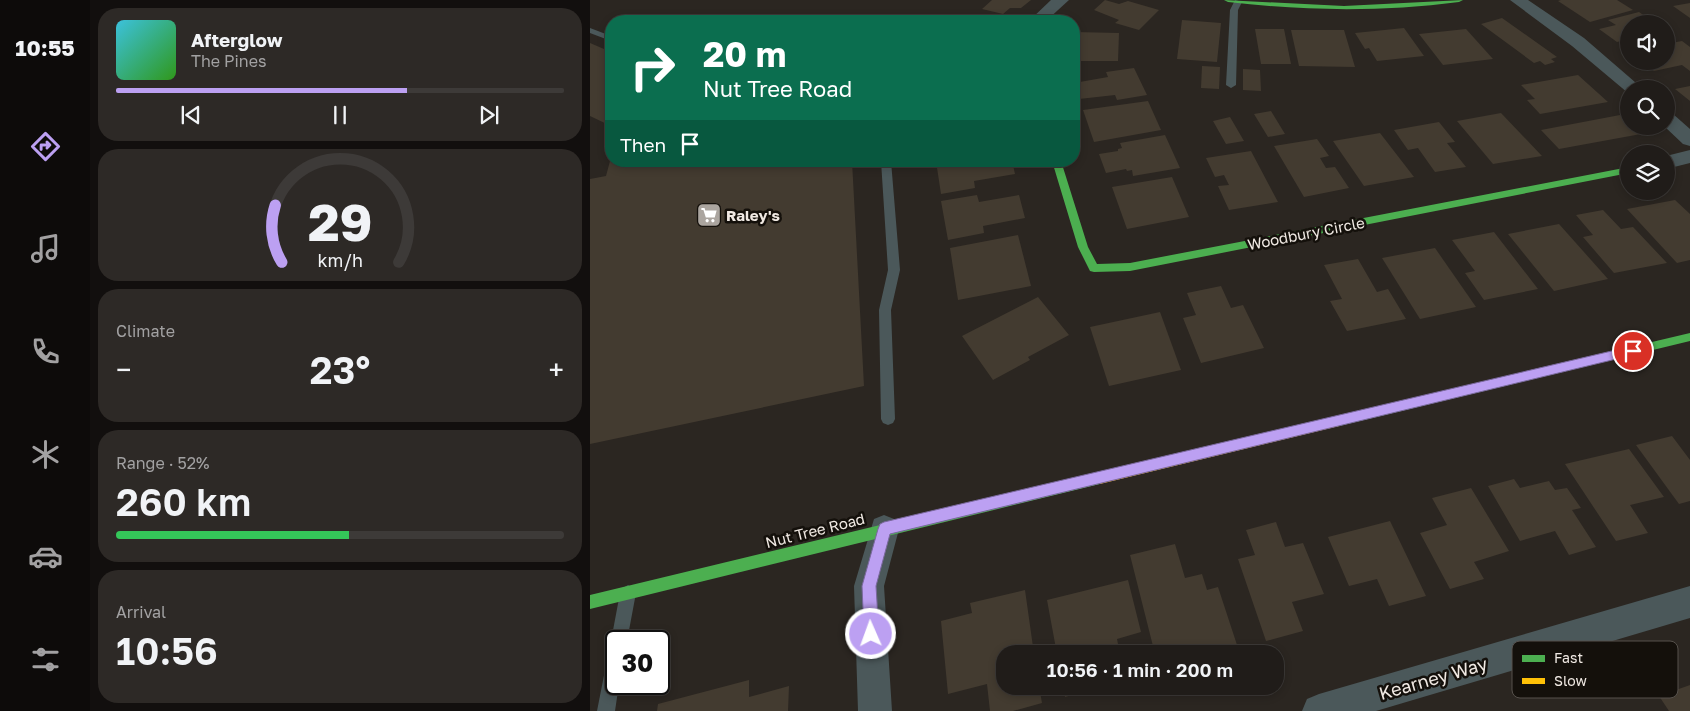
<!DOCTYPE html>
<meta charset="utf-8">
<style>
:root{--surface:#201c19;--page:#2d2926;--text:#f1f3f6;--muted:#a2a1a2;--line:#3d3a38;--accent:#bca0f2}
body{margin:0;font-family:"Golos Text",sans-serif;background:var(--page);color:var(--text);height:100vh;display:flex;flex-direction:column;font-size:19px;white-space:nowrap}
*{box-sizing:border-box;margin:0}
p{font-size:16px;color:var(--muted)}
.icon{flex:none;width:28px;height:28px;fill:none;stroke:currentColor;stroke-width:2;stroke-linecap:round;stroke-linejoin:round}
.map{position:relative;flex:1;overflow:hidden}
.details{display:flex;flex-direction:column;gap:8px;padding:8px;background:#120f0e;width:500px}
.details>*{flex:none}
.banner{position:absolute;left:15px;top:15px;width:475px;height:152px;border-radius:20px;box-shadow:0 2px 8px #0003,0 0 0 1px var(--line);background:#0b6e4f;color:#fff;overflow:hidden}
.tools{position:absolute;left:1030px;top:15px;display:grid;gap:10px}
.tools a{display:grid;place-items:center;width:55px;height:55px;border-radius:50%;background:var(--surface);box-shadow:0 2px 8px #0003,0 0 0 1px var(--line);font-size:25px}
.speed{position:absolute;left:15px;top:630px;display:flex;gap:10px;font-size:25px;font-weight:700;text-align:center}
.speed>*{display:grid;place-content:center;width:65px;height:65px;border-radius:50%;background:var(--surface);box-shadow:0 2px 8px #0003,0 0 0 1px var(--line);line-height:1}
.speed .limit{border:2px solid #111;border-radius:8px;background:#fff;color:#111}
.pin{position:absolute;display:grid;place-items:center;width:42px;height:42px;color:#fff;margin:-21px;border:2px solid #fff;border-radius:50%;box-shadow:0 1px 5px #0007}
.me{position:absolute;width:55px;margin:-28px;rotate:358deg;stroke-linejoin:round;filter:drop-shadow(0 0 4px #0008)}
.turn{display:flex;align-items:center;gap:18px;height:105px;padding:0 15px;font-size:22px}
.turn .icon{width:65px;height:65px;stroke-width:2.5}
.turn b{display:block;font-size:35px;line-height:42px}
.then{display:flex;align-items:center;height:48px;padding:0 15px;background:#0003;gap:10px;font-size:19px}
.big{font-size:38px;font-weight:600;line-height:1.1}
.details .tile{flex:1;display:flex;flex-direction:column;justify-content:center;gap:8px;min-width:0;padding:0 18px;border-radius:20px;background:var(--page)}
.details .dial{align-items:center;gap:0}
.dial svg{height:130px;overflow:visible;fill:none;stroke:var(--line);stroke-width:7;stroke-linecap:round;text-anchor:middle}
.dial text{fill:var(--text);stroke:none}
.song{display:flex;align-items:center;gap:15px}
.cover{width:60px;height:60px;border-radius:8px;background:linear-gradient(135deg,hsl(190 70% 55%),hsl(110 70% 35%))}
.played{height:5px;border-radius:2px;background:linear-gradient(90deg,var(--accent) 65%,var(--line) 65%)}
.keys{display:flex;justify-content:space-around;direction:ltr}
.heat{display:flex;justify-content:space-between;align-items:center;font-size:28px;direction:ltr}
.charge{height:8px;border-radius:4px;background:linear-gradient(90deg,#34c759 52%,var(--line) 0)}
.trip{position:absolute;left:406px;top:645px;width:288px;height:50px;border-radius:20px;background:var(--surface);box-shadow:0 2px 8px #0003,0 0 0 1px var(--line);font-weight:600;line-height:50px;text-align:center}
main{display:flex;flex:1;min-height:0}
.dock{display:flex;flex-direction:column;width:90px;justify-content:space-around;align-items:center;background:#0d0b0a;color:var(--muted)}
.dock .icon{width:35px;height:35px}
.dock .active{color:var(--accent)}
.dock b{font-size:22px;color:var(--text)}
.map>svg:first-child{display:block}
.building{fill:#433b30}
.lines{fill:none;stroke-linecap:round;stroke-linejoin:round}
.lane{fill:#4b585a;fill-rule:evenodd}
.street{fill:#4b585a;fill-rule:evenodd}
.fast{fill:#4caf50;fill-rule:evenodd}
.slow{fill:#ffc107;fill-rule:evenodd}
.route{fill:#bca0f2;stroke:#7a689d}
.labels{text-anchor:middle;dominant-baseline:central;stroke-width:5;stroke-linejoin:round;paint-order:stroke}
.poi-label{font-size:15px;font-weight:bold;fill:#f0e9e3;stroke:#14100b;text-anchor:start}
.street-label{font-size:15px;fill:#f0e9e3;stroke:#14100b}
.near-street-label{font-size:18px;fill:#f0e9e3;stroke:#14100b}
.key{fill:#14100b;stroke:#56514c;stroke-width:1}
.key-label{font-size:14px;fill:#f0e9e3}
</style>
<main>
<nav class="dock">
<b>10:55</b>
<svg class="icon active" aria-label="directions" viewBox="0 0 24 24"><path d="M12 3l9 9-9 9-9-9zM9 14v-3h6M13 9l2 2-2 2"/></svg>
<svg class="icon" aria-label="music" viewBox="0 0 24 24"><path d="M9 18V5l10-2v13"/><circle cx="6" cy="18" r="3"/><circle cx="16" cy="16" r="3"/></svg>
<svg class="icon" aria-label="phone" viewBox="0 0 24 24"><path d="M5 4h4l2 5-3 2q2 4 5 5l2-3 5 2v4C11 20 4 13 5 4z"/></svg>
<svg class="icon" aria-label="climate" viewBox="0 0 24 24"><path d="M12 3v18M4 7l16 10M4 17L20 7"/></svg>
<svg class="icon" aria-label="car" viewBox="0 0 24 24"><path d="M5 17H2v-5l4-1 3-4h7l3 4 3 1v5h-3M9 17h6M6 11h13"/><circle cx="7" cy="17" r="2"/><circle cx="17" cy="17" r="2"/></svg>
<svg class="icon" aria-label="filters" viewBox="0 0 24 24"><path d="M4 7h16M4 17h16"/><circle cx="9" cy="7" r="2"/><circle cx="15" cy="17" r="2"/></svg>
</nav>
<section class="details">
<div class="tile">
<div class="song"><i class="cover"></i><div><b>Afterglow</b><p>The Pines</p></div></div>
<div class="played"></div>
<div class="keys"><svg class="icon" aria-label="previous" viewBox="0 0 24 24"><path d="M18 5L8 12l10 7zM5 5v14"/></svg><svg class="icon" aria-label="pause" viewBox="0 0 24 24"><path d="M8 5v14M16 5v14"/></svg><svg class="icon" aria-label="next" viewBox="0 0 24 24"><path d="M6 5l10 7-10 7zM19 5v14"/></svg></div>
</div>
<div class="tile dial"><svg viewBox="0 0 100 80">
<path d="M14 69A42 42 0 1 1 86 69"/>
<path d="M14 69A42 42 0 0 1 10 34" stroke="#bca0f2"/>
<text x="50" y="56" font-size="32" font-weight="700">29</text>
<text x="50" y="72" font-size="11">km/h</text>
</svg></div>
<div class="tile"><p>Climate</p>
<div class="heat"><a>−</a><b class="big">23°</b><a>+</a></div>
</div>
<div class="tile"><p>Range · 52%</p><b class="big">260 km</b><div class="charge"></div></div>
<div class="tile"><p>Arrival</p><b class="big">10:56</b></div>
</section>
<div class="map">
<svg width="1100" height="711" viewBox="0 0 1100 711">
<rect width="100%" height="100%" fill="#2b2621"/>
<g class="building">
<path d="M402,0H441L431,8H420L413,14L392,9Z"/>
<path d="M515,0L529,4L538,1L569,10L549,30L525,23L529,20L504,10Z"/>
<path d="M971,0H1027L1043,10L1000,22L968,1Z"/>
<path d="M1100,3V18L1083,6Z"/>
<path d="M1049,12L1066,24H1039V39L1027,42L1009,29L1026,25L1018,20Z"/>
<path d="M912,18L967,57L961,59L965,62L955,65L950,61L944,63L891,24Z"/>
<path d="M592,20L631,23L627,62L587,59Z"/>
<path d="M814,28L834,56L787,61L779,48L775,49L765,33Z"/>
<path d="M665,29H694L701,64H671Z"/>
<path d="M876,29L903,59L853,65L829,34Z"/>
<path d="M701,30H754L765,67L709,66Z"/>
<path d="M484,32L529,33L528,61H484Z"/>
<path d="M1092,41L1100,47V71L1092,65L1064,71L1052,61H1076V44Z"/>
<path d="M0,43L21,52V126L0,116Z"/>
<path d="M612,66L630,67L629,89L611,88Z"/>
<path d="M544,68L557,95L527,100L525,95L489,99L484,83L518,77L516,72Z"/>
<path d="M653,69L670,70L671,91L653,90Z"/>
<path d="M988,75L1018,102L950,114L937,100L945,99L931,85Z"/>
<path d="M1100,86V101L1085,89Z"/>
<path d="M558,101L571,130L504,142L493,110Z"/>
<path d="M681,111L695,134L678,137L664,114Z"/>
<path d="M911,113L952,156L903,164L867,121Z"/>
<path d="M1030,115L1039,123V126H1042L1051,134L969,149L951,130Z"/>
<path d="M640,117L654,141L636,144L623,121Z"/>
<path d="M849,122L865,142L857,143L876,167L845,172L828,148L818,150L804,130Z"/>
<path d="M790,133L824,177L774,186L743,141Z"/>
<path d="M575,135L590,168L543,176L542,170L537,171L536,169L516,173L509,154L528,151V149L532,148L530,143Z"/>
<path d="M727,139L739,156L730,158L736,168L745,167L759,188L714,197L684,146Z"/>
<path d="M661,151L688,202L639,210L628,186L639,185L634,175L625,177L616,158Z"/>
<path d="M20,161H262L274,386L0,444V179L16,176Z"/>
<path d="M346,161H422L425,174L384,181L385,188L351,194Z"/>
<path d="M582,177L599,217L537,229L522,187Z"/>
<path d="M387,195L389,202L429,195L435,218L393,226L394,233L358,240L351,201Z"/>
<path d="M1085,200L1100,214V260L1087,263L1037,209Z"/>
<path d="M1013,210L1031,229L1043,227L1077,263L1024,273L993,237L1003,235L986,215Z"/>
<path d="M969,224L1018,279L964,291L918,234Z"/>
<path d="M904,232L948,289L894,300L875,273L885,271L862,240Z"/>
<path d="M428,235L441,286L368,300L360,248Z"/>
<path d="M845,248L886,307L830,319L792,258Z"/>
<path d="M768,259L787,292L798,289L816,319L757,331L740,301L752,299L734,265Z"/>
<path d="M631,286L641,308L653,305L674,348L611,363L593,318L606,315L597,293Z"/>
<path d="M448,297L479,335L438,357L440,360L403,380L372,336Z"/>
<path d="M570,312L591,370L519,386L500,327Z"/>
<path d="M1082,436L1100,460V501L1089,504L1046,445Z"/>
<path d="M1039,449L1074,497L1040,505L1058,533L1026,541L975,464Z"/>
<path d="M924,479L930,488L959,481L965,490L977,488L991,508L982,510L1006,547L979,555L965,531L930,541L898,486Z"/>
<path d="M881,488L919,551L884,562L894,579L860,589L830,533L857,525L842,498Z"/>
<path d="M800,521L836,596L799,606L787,579L759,586L738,537Z"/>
<path d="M686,522L695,547L713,543L734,594L702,602L713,631L676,641L648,559L665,555L656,530Z"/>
<path d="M585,544L595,578L612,574L617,590L628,587L648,648L627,654H565L540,555Z"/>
<path d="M538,580L551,632L527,639L528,644L504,650L505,654H467L457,600Z"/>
<path d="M435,590L444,654H415V686H449L452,703L423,711H400L397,684L358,694L351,621L382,613L380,603Z"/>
<path d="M159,680V697L199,686L198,711H67L68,704Z"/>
<path d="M1100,685V711H1079L1069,696Z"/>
<path d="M473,686H511V687L475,697Z"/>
</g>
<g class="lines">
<g class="lane">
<path d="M645,0L652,2L648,10L646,85L641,88L636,85L640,10Z"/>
<path d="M0,28L21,36V41L0,33Z"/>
<path d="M291,161H301L310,270L301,310L305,419L303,423L298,425L293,423L291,419L289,310L298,270Z"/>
<path d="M38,585L43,588L46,593L37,641H26V684H29L25,711H7L18,655L20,649L25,647L21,641L30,593L33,588Z"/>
</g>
<g class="street">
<path d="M461,0H479L456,21H439Z"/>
<path d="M920,0H938L994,38L1053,89H1039L1038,93L982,46Z"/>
<path d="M1076,112L1083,114L1100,129V146L1093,144L1074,126H1076Z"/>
<path d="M1100,150V163L1076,169V156Z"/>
<path d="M294,515L304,519L309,529L294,586L302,711H268L264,586L284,519Z"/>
<path d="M1100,586V618L786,711H712L717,699L729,694Z"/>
</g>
<g class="fast">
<path d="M634,0L754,6L873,0L869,2C792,12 715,11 638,2Z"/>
<path d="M462,161H471L498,247L507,264L540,263L1039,167V173L540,271L504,272L500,271L488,247Z"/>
<path d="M1100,333V341L745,427L741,426L739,422L741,418L745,417Z"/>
<path d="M510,472L514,474L516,478L514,482L510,484L0,609V595Z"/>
</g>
<path class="slow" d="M745,417L749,418L751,422L749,426L745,427L510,484L506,482L504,478L506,474L510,472Z"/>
</g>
<path class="route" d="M1043,346L1049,351L1043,355L300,534L286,586L289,634L286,640L281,642L276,640L274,634L272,586L288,529L290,524L294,522Z"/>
<defs>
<symbol id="supermarket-square" viewBox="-11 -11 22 22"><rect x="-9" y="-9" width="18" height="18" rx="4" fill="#aba59f" stroke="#14100b"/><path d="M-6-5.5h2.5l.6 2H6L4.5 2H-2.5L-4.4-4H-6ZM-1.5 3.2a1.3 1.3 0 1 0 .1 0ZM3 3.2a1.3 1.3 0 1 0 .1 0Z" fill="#fff"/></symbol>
</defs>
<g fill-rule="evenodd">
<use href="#supermarket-square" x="105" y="201" width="28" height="28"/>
</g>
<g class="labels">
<g class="poi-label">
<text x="136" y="215">Raley's</text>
</g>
<g class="street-label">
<text transform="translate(716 233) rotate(-11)">Woodbury Circle</text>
<text transform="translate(225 530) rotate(-14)">Nut Tree Road</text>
</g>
<g class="near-street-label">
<text transform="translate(843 678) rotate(-16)">Kearney Way</text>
</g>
</g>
<rect x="922" y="641" width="166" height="57" rx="8" class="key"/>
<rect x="932" y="655" width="23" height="7" fill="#4caf50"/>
<rect x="932" y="678" width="23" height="6" fill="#ffc107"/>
<g class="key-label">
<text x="964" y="663">Fast</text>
<text x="964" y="686">Slow</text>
</g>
</svg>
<div class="tools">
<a><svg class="icon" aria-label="sound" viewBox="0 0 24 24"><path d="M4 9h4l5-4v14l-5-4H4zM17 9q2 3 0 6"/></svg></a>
<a><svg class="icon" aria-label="search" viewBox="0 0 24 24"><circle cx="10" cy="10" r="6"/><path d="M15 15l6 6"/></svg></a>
<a><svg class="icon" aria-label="layers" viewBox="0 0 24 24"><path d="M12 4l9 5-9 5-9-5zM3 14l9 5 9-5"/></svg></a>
</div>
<div class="speed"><div class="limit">30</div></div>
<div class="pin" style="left:1043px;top:351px;background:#d93025"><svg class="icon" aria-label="arrive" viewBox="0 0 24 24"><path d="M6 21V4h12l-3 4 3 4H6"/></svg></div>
<svg class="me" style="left:281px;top:634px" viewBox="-20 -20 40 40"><circle r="17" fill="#bca0f2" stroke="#fff" stroke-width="3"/><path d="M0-11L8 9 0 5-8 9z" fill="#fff"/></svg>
<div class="trip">10:56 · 1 min · 200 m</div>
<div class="banner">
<div class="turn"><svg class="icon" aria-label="right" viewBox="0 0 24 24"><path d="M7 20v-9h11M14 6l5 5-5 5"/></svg><div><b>20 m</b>Nut Tree Road</div></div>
<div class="then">Then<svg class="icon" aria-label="arrive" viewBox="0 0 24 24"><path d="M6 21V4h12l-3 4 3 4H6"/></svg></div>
</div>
</div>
</main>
